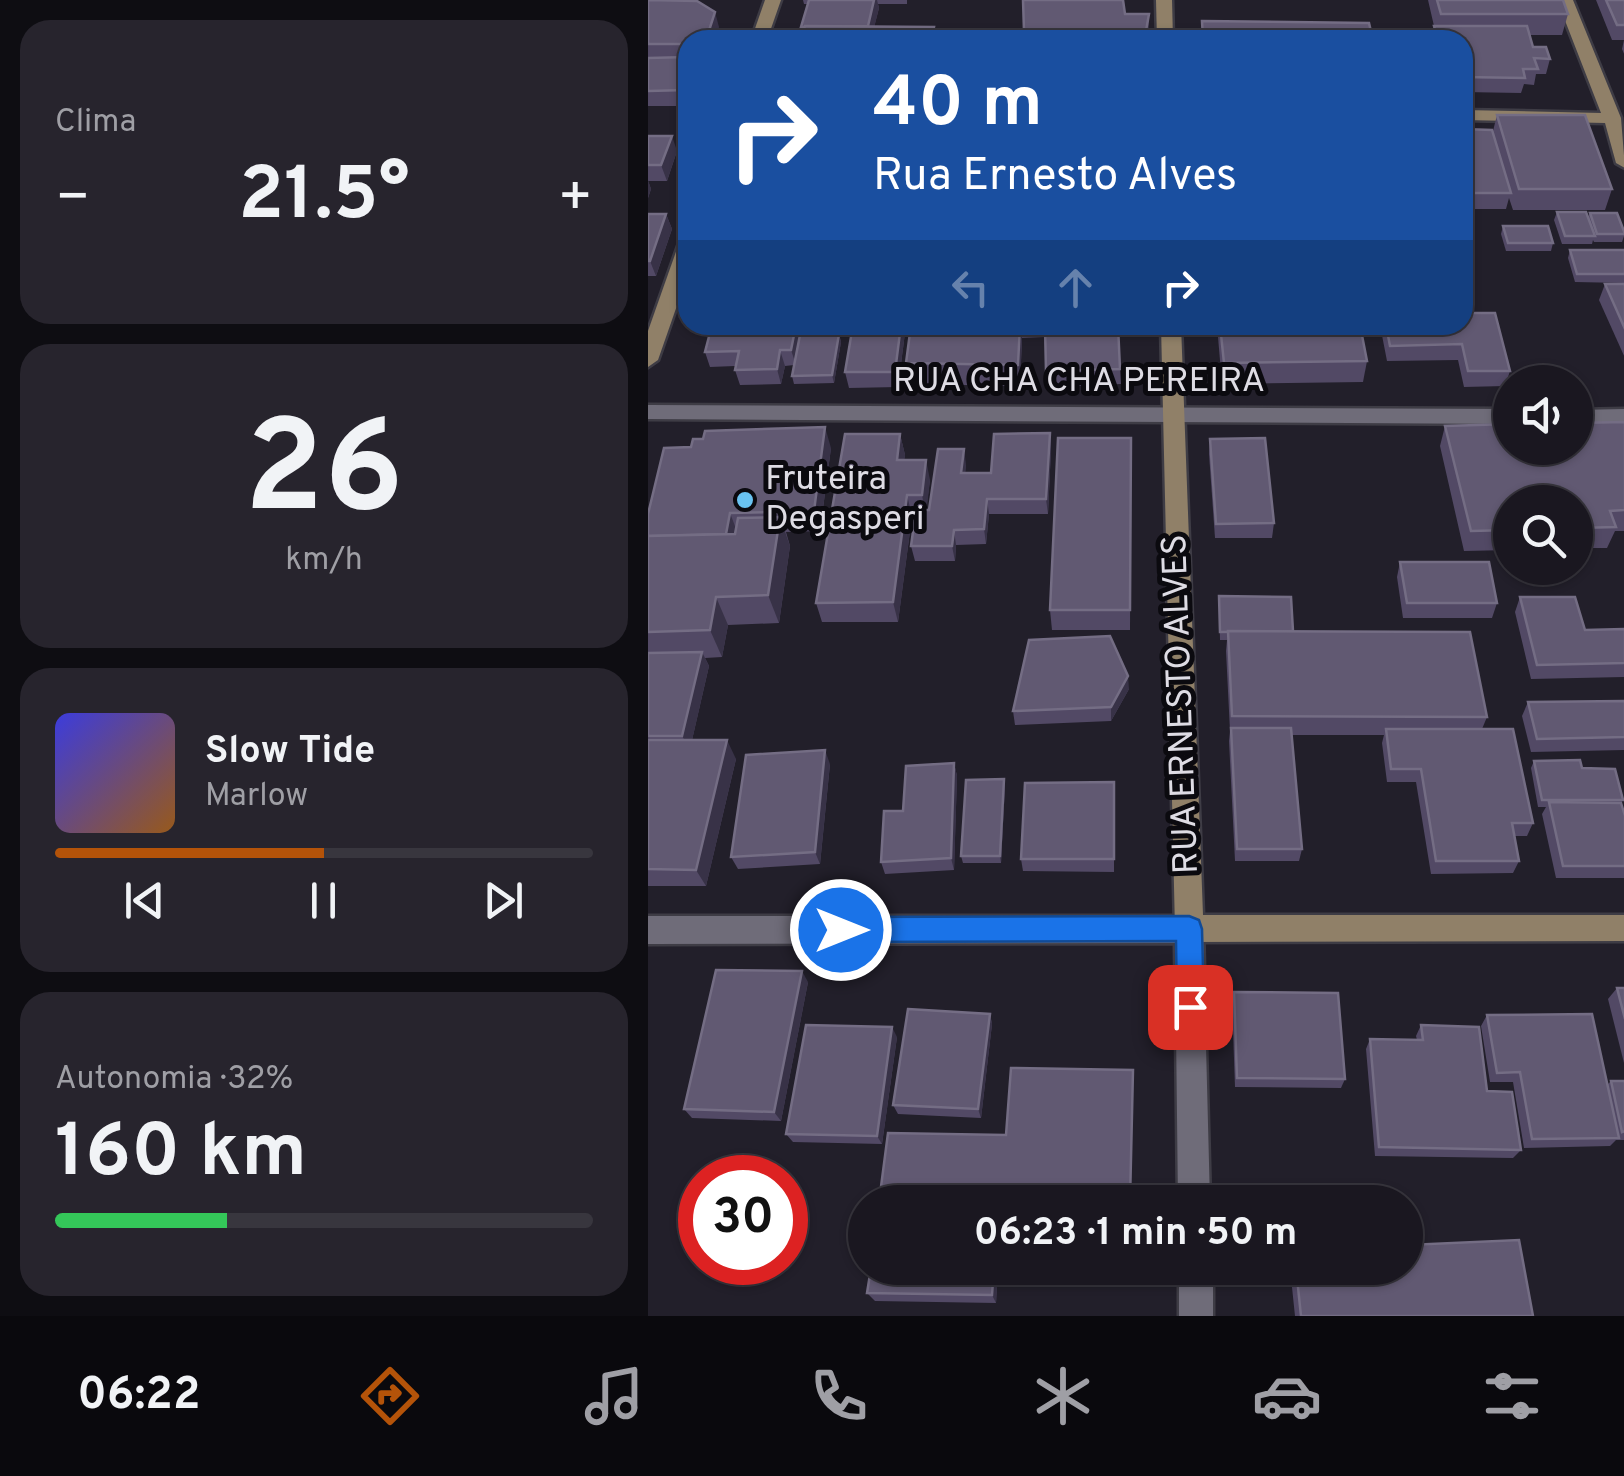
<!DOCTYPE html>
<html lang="pt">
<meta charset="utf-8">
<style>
:root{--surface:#1a1720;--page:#27242d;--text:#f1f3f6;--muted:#9f9fa5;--line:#38363e;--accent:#b45309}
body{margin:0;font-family:Overpass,sans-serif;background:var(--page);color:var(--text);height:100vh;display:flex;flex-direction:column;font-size:38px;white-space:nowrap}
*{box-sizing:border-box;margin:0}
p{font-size:32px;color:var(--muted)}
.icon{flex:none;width:55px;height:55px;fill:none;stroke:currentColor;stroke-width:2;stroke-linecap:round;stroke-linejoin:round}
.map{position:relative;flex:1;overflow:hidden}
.sheet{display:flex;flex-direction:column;gap:20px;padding:20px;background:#0e0d12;width:648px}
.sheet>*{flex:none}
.banner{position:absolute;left:30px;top:30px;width:795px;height:305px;border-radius:30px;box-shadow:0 2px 8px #0004,0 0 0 2px var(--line);background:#1a4fa0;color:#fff;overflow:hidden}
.controls{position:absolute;left:845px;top:365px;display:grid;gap:20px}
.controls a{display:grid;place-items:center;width:100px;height:100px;border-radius:50%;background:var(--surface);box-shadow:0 2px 8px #0004,0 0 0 2px var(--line);font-size:50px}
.speed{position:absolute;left:30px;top:1155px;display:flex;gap:20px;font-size:50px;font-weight:700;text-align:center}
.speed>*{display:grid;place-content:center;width:130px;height:130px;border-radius:50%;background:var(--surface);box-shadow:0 2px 8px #0004,0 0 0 2px var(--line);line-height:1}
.speed .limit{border:15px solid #d22;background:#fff;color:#111}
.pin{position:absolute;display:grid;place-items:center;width:85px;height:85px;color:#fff;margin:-42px;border-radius:20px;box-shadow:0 5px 15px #0006}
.me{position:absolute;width:110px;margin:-55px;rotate:90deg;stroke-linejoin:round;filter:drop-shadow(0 0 8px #0008)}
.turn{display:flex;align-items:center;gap:35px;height:210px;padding:0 30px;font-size:45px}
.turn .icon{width:130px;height:130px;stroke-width:2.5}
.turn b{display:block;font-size:70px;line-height:85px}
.lanes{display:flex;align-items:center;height:95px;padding:0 30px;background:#0003;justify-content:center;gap:50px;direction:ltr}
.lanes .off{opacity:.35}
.big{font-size:75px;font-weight:700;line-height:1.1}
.sheet .tile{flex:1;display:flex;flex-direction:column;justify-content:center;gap:15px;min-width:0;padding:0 35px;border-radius:30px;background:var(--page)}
.sheet .dial{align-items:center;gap:0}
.dial b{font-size:130px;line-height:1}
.song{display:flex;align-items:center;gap:30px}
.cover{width:120px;height:120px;border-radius:15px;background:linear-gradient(135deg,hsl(240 70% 55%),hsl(30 70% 35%))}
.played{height:10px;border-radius:5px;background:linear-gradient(90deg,var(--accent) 50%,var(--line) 50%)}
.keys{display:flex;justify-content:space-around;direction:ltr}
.heat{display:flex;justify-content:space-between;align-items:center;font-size:55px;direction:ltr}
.charge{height:15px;border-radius:8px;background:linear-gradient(90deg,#34c759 32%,var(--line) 0)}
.trip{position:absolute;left:200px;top:1185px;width:575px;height:100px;border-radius:50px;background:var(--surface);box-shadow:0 2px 8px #0004,0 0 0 2px var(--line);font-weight:700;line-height:100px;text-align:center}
.tab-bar{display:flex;height:160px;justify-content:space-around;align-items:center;background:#0a090d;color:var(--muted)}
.tab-bar .icon{width:70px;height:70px}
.tab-bar .on{color:var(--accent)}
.tab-bar b{font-size:45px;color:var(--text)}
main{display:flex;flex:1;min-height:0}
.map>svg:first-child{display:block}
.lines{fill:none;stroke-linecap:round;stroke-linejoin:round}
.street-casing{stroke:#3e3c45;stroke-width:5}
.secondary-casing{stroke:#3e3c45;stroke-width:5}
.street{fill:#6f6c79;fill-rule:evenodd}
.secondary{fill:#908068;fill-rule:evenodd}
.wall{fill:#524965}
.shaded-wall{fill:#383247}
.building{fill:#615972;stroke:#746d84;stroke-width:2.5}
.route{fill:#1a73e8;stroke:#114b97;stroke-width:2.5}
.poi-dot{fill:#6ac3f1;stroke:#0b0a0f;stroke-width:4}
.labels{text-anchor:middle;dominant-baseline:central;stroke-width:10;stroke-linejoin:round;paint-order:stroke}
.street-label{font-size:35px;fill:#dedce4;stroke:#0b0a0f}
.poi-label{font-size:35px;fill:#dedce4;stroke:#0b0a0f;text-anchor:start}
</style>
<main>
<section class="sheet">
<div class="tile"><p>Clima</p>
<div class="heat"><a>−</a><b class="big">21.5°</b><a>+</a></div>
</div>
<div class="tile dial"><b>26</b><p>km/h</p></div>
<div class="tile">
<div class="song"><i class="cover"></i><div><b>Slow Tide</b><p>Marlow</p></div></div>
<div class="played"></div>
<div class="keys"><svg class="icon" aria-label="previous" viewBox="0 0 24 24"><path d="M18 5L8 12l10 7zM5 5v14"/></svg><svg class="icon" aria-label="pause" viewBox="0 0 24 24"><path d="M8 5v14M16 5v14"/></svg><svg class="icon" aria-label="next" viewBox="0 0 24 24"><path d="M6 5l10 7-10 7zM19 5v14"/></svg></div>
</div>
<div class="tile"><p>Autonomia · 32%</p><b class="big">160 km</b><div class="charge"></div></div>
</section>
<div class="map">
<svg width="977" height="1316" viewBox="0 0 977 1316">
<rect width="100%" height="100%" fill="#221f2a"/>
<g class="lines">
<defs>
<g id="street">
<path d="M0,405L862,409V424L0,419Z"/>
<path d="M977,409V425L928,424V410Z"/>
<path d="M0,916H541L551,919L555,929L562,1202H530L527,943L0,944Z"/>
<rect x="531" y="1268" width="34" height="48"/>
</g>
<g id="secondary">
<path d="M117,0H133L119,40H103Z"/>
<path d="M508,0H524L525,40H509Z"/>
<path d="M909,0H925L973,118L977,168L968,163L957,123L815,120V110L953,113Z"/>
<path d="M40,240V274L10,360L0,367V331L30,246Z"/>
<path d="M513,325H533L555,915H977V941L541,942L531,939L527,929Z"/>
</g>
</defs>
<use href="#street" class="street-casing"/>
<use href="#secondary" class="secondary-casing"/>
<use href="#street" class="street"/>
<use href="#secondary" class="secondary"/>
</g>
<g class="wall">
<path d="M0,0L71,27L40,40V106H0Z"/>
<path d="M155,0H259V4H230L231,8L226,27H286L288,40H152L154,32L153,27L160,4H156Z"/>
<path d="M375,0L477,14H501L499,40H376Z"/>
<path d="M780,0H915L920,14L914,35H881L885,47L902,59L898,74H888L886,85L876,84L873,93L815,92V40H783L786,26Z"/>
<path d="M948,0H977V56L974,49L976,40H964Z"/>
<path d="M849,115L964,189L957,210H865L861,198L858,209H815V129L845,131Z"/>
<path d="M0,136L29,151L19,181H0L3,189L0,198Z"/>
<path d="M909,212L940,217L942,213L977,233L974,242H946L945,240L944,244H914L906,220Z"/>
<path d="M0,214H18L24,229L8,276H0Z"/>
<path d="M855,226L905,243L903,251H858L853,234Z"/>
<path d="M922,250H977V283L927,282L920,258Z"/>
<path d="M957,284H977V358L951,300Z"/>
<path d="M64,325H155L153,335L191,334L193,342L186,383L146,384L144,376L146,365L137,366L133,384L92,385L87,370V366L62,367L57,352Z"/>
<path d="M258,325L250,387L201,388L197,372Z"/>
<path d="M263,325H421L472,369L473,384L399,387L397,337L374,338L372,386L262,384L258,363Z"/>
<path d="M569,325H712L719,361L715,382L574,384Z"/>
<path d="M732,325H815L862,371L857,386L816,387L810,360L739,361Z"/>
<path d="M977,422V531H967L959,548H928V502H862V550L816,551L792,446L797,426Z"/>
<path d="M402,433L403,449L400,514H341L338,544L308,545L307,561H267L263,546L267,516H264L250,622H174L168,603L252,434L257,455L256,460L282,480L278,510H281L318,464L317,473H343Z"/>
<path d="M483,438L482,630H404L402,610Z"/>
<path d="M562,439L626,523L624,538H567L561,454Z"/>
<path d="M183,448L172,531L138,532L142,546L131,623L80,625L74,657L57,658L61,666L44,740L88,759L58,886H0V514Z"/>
<path d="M752,562L849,603L844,618H755L749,577Z"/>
<path d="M571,596L645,631L839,717L834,729L885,823L879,836H866L871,861L865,873L783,874L768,782H739L734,743L736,735H644L654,849L651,861H587L581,741L582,731L578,651L579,640H572Z"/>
<path d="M872,597L937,630L977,629V677L883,679L867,612Z"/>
<path d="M481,689L463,721L367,725L365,711Z"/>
<path d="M977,701V750L883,752L874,716L880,702Z"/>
<path d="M886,761L934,768L975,800L973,803L977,816V878H908L894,814L898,807H890L883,768Z"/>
<path d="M306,763L309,776L306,870L237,874L233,862L255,811Z"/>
<path d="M182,764L172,864L90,869L83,857Z"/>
<path d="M356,779L357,786L353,863H315L313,856Z"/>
<path d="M466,782V872L375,871L373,859Z"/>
<path d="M160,982L133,1121L44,1118L36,1109Z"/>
<path d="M969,988H977V1067L960,999Z"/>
<path d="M586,992L697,1079L693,1088L587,1087L584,1002Z"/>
<path d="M342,1014L344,1024L333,1118L250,1114L245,1105Z"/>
<path d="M839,1015L959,1085L963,1081H977V1140H968L962,1146L876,1148L865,1082H842L833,1026Z"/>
<path d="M773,1025L839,1091L873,1150L865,1158L727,1156L718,1049L722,1039L769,1040L768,1036Z"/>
<path d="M249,1037L234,1144L145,1142L138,1134Z"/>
<path d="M760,1245L885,1316H647L642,1268H758Z"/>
<path d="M350,1268L348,1303L227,1301L219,1293Z"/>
</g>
<g class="shaded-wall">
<path d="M226,0H229L231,8L223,40L220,27Z"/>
<path d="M67,12L71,27L67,40H58Z"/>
<path d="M501,14V29L498,40V31Z"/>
<path d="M24,136L29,151L19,181L13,165Z"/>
<path d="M0,180L3,189L0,198Z"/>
<path d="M18,214L24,229L8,276L2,261Z"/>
<path d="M148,325H155L148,365L143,350Z"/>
<path d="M253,325H258L250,387L247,372Z"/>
<path d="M372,325L374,338L372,386L370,365Z"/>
<path d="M191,334L193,342L186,383L184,375Z"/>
<path d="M132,350L137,366L133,384L129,369Z"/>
<path d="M177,427L183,448L172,531L166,511Z"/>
<path d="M402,433L403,449L400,514L398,499Z"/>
<path d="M252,434L257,455L253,481L249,460Z"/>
<path d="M316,449L318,464L316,488L313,473Z"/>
<path d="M278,460L282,480L278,516L274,495Z"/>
<path d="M259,495L264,516L250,622L245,602Z"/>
<path d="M339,499L341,514L338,544L336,529Z"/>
<path d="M82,513L90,534L78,536Z"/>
<path d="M132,517L142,546L131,623L120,595Z"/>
<path d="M306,530L308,545L307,561L304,546Z"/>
<path d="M68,597L80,625L74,657L62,630Z"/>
<path d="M54,652L61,666L42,749L34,736Z"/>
<path d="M480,676L481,689L463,721V707Z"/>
<path d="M79,740L88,759L58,886L48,870Z"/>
<path d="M177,750L182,764L172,864L167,852Z"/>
<path d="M306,763L309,776L306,870L303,858Z"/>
<path d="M356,779L357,786L353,863L352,856Z"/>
<path d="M154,971L160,982L133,1121L126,1112Z"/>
<path d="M342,1014L344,1024L333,1118L330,1109Z"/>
<path d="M244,1027L249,1037L234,1144L229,1136Z"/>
<path d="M346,1268H350L348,1303L344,1295Z"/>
</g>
<g class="building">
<path d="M0,0L49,1L67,12L58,40H40V44H0Z"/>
<path d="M161,0H226L220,26L153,27Z"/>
<path d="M375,0H475L477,14H501L498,31H376Z"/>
<path d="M789,0H915L920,14H793Z"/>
<path d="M958,0H977V25H969Z"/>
<path d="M554,21L721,23L725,40H555Z"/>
<path d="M157,26L286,27L283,40H152Z"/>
<path d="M786,26H879L885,47H898L902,59L886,58L890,69H875L877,78L815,77V40H790Z"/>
<path d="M774,35L775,40H728L727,36Z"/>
<path d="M383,38L485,39V40H383Z"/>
<path d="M40,57V85L38,90L0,91V58Z"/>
<path d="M849,115H937L964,189H871Z"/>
<path d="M815,129L844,130L863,193H815Z"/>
<path d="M0,136H24L13,165H0Z"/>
<path d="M909,212H938L947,236H917Z"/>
<path d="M942,213H969L977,234H949Z"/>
<path d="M0,214H18L2,261H0Z"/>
<path d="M855,226H900L905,243H860Z"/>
<path d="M922,250H977V274H929Z"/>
<path d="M957,284H977V329Z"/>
<path d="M815,313H847L862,371H820L814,344L742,346L738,325H815Z"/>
<path d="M64,325H148L143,350H132L129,369L87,370L91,351L57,352Z"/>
<path d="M205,325H253L247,372H197Z"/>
<path d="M263,325H372L370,365L258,363Z"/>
<path d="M470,325L472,369L398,371L397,327Z"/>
<path d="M572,325H712L719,361L576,363Z"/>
<path d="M191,334L184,375L144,376L152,335Z"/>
<path d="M977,422V510L962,511L968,527L928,528V502H862V530L823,531L797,426L862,424V448H928V423Z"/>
<path d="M177,427L166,511L82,513L78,534L0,536V514L16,448L43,447L45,439H55L57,431Z"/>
<path d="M402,433L398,499H339L336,529L306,530L304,546H263L268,510H281L290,449H316L313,473H343L346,434Z"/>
<path d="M197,434H252L249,460H278L274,495H259L245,602L168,603Z"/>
<path d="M410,438H483L482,610H402Z"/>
<path d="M617,438L626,523L568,524L562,439Z"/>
<path d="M132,517L120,595L68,597L62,630L0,632V536L87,534L90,518Z"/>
<path d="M752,562H841L849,603H759Z"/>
<path d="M571,596L643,597L645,631L572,632Z"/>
<path d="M872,597H927L937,630L977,629V663L889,665Z"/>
<path d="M580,631L822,632L839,717L584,716Z"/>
<path d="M462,636L480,676L463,707L365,711L381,640Z"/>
<path d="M54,652L34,736H0V653Z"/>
<path d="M977,701V737L889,739L880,702Z"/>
<path d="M583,728H643L654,849H589Z"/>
<path d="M738,729H865L885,823H864L871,861H788L773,769H743Z"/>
<path d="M0,740H79L48,870L0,869Z"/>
<path d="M177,750L167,852L83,857L98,755Z"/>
<path d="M932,760L934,768L967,769L975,800H894L886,761Z"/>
<path d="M306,763L303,858L233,862L236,811H255L258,766Z"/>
<path d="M356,779L352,856H313L318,780Z"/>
<path d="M466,782V859H373L377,783Z"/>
<path d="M901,802L973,803L977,816V866H915Z"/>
<path d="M68,970L154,971L126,1112L36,1109Z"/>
<path d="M969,988H977V1019Z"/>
<path d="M586,992L690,993L697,1079L589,1078Z"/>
<path d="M260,1009L342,1014L330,1109L245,1105Z"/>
<path d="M944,1014L971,1138L884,1139L872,1072L849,1073L839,1015Z"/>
<path d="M158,1025L244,1027L229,1136L138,1134Z"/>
<path d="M773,1025L831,1027L839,1091L864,1092L873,1150L731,1147L722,1039L775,1040Z"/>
<path d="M363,1068L485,1070L482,1202H231L240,1133L358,1135Z"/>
<path d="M963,1081H977V1131L974,1132Z"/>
<path d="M758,1227L760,1245L871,1240L885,1316H653L648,1268H758Z"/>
<path d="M223,1268H346L344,1295L219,1293Z"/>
</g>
<path class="route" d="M541,916L551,920L554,929L556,1007L552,1016L542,1020L533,1016L529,1007L528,941L193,942L184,938L180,930L184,921L193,917Z"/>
<circle class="poi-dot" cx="97" cy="500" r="10"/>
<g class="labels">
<g class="street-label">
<text x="431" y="382">RUA CHA CHA PEREIRA</text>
<text transform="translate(534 704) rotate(-92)">RUA ERNESTO ALVES</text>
</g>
<g class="poi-label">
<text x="117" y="480">Fruteira<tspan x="117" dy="40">Degasperi</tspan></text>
</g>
</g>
</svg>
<div class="controls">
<a><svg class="icon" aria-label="sound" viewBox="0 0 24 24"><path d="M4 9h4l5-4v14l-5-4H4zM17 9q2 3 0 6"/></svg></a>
<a><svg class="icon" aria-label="search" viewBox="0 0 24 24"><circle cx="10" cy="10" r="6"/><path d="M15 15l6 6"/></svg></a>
</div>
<div class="speed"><div class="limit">30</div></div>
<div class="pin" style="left:542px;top:1007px;background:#d93025"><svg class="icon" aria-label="arrive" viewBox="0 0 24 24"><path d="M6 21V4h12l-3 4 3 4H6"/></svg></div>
<svg class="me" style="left:193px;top:930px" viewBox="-20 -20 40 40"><circle r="17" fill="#1a73e8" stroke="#fff" stroke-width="3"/><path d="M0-11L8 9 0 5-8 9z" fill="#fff"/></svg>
<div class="trip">06:23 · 1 min · 50 m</div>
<div class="banner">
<div class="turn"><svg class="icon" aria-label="right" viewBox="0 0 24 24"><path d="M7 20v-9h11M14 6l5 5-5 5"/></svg><div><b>40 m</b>Rua Ernesto Alves</div></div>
<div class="lanes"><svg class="icon off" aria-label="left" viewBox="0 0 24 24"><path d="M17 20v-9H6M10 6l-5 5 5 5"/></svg><svg class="icon off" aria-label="ahead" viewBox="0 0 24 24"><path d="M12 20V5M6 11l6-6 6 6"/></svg><svg class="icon" aria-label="right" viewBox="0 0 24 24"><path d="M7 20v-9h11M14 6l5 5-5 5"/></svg></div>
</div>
</div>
</main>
<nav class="tab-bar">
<b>06:22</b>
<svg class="icon on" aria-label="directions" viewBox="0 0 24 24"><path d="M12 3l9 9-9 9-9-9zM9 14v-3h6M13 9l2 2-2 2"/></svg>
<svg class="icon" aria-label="music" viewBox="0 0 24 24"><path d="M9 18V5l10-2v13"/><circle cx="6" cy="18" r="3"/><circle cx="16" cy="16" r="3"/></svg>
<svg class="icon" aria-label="phone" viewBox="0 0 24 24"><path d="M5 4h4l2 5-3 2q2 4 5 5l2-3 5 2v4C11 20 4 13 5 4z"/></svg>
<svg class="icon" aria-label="climate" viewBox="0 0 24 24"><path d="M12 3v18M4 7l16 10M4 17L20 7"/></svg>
<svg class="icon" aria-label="car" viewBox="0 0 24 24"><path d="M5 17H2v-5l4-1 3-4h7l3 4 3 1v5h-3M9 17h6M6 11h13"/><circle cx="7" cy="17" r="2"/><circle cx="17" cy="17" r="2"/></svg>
<svg class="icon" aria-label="filters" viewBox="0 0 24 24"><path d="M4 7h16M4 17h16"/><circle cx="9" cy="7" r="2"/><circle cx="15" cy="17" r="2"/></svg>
</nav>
